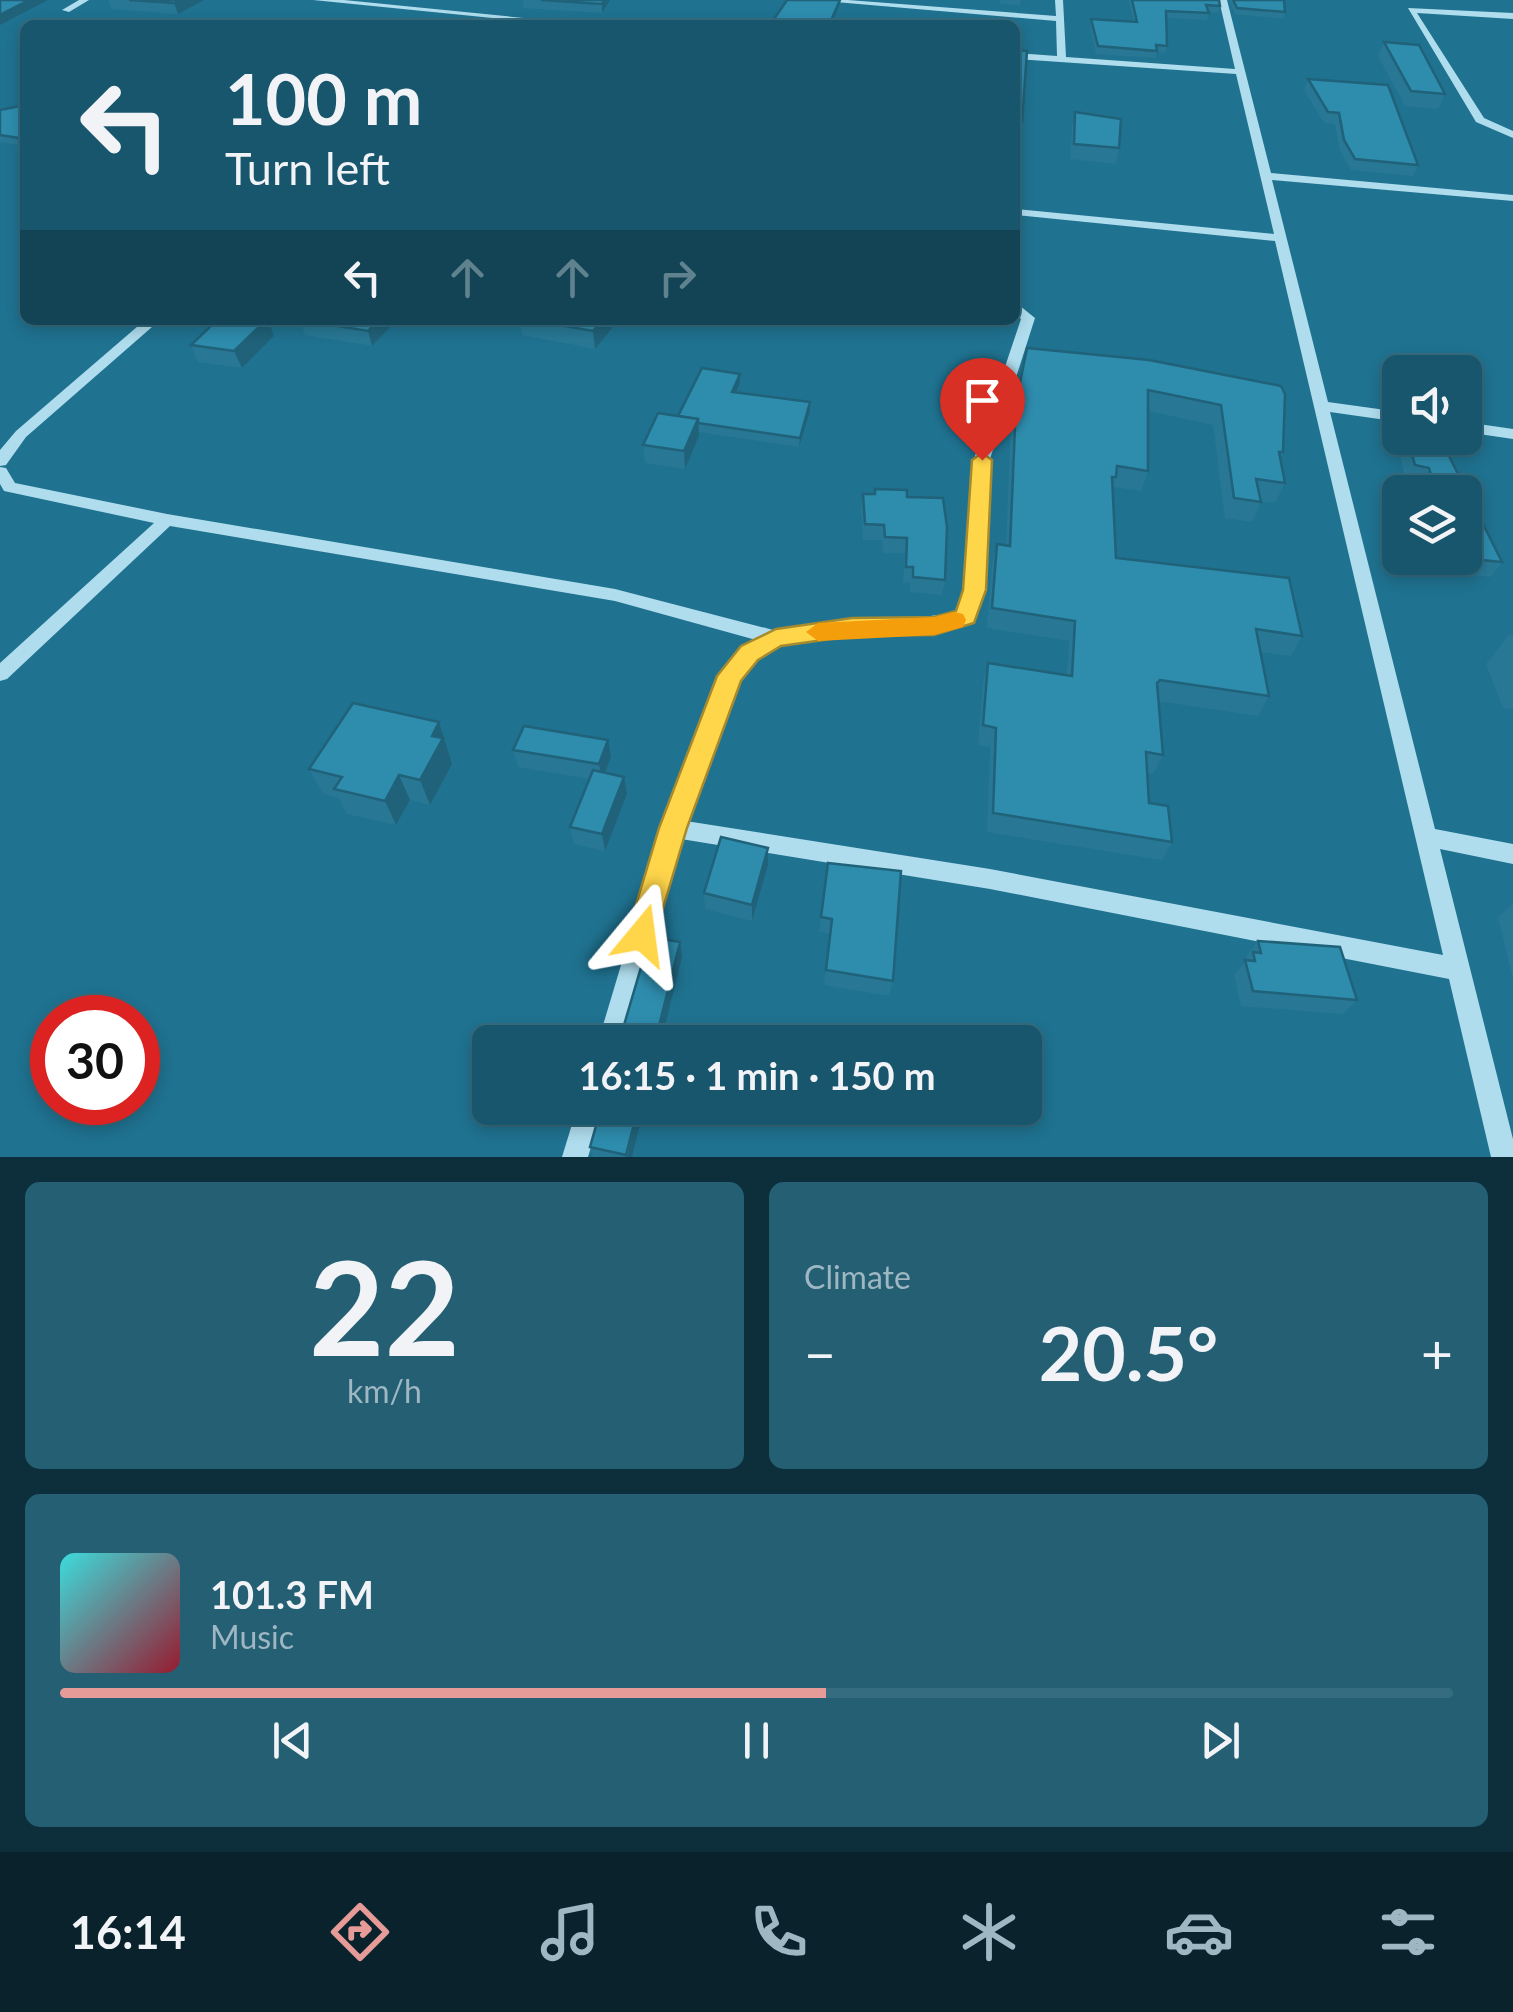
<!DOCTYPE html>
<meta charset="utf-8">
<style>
:root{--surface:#17566c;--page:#245f74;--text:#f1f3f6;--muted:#9eb7c2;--line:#366c7f;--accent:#e69b98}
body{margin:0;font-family:Lato,sans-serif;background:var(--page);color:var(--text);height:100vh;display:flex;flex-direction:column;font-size:38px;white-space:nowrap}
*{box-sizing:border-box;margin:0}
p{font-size:32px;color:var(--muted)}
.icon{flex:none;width:55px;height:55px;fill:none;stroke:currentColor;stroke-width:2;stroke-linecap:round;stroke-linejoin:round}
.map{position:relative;height:1157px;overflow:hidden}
.details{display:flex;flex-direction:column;gap:25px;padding:25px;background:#0d2f3b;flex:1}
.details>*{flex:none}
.hud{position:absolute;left:20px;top:20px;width:1000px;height:305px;border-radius:15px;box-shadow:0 5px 15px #0003,0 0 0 2px var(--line);background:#17566c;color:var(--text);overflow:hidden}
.fabs{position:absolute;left:1382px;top:355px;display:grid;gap:20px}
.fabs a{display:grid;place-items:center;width:100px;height:100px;border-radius:15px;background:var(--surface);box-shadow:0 5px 15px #0003,0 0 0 2px var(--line);font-size:50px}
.speed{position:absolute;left:30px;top:995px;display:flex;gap:20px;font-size:50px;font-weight:700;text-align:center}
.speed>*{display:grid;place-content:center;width:130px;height:130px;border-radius:50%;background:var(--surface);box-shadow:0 5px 15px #0003,0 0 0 2px var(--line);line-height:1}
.speed .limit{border:15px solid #d22;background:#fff;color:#111}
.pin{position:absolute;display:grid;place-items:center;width:85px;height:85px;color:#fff;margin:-102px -42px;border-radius:50% 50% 50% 0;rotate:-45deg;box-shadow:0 0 10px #0007}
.pin .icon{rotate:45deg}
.me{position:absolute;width:110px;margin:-55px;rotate:16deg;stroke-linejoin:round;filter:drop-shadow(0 0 8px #0008)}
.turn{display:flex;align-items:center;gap:35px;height:210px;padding:0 40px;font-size:45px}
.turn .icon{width:130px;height:130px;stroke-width:2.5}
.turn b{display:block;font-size:70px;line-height:85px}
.lanes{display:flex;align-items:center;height:95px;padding:0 40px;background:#0003;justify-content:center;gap:50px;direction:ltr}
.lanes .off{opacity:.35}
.big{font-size:75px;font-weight:700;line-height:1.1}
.details .card{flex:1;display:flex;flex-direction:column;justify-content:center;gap:15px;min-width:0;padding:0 35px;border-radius:15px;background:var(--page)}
.details .dial{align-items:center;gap:0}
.dial b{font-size:130px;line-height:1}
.song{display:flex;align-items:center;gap:30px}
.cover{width:120px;height:120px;border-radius:15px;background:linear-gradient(135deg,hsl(180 70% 55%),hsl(350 70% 35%))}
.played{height:10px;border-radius:5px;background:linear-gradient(90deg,var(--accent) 55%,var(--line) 55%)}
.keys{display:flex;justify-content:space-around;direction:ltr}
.heat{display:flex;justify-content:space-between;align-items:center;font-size:55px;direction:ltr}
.details .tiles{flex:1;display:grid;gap:25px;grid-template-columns:1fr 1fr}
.card:last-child{grid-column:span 2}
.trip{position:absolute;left:472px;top:1025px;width:570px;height:100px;border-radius:15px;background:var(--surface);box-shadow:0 5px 15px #0003,0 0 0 2px var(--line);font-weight:700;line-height:100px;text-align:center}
.tabs{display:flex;height:160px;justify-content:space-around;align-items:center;background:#09222b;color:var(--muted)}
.tabs .icon{width:70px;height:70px}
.tabs .current{color:var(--accent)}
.tabs b{font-size:45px;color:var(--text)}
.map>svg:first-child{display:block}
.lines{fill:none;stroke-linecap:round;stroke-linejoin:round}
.minor{fill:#afdded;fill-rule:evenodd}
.wall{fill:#287895}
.shaded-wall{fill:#206279}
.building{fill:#2e8cad;stroke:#206279;stroke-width:2.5}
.route{fill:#ffd54a;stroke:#a68a30;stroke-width:2.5}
.slow{fill:#f59e0b}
</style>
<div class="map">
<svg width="1513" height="1157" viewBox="0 0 1513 1157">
<rect width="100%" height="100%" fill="#1f7290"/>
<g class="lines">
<g class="minor">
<path d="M79,0H89L69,12L62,10Z"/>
<path d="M313,0H344L594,25H562Z"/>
<path d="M812,0H848L1056,16L1055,0H1063L1066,57L1235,69L1219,0H1227L1271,173L1513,195V201L1272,180L1328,402L1400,412V422L1330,412L1435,829L1513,844V864L1440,849L1513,1139V1157H1491L1449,979L990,889L681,839L622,1042H598L662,828L695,735L731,661L742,648L756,640L615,601L170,526L7,679L0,681V663L154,523L4,491L0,484V467L6,468L15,483L167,514L615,589L777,631L826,622L923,617L959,612L966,590L974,459L1021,319L1015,313V302L1035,318L990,459L984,590L972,622C937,632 902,631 866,633C834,635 796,635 768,650C723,674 702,774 686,821L990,869L1443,955L1275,241L1015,215V209L1274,234L1236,74L1015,59V53L1057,56L1056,21Z"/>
<path d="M1408,8L1513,13V19L1417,13L1484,118L1513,131V138L1476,122Z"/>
<path d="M145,320H160L26,437L6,465L0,466V450L16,431Z"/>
<path d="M1465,422L1513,429V439L1465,432Z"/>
<path d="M577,1108H603L588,1157H562Z"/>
</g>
</g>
<g class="wall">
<path d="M108,0H204L178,14L112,9Z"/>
<path d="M523,0H610L602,13L524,8Z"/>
<path d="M999,0H1021L1020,5L1001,4Z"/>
<path d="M1129,0H1219L1220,6L1218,13L1209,12L1207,20L1166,18L1167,46L1165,53L1157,52L1155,58L1096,54L1090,26L1091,19L1134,22Z"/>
<path d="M1229,0H1284L1285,12L1283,19L1235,14Z"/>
<path d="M1384,42L1445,94L1438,109L1405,106L1378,56Z"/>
<path d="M1015,50L1022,123L1019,136L1015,123Z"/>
<path d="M1308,79L1418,165L1413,176L1351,170L1340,151L1335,124L1324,123L1304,90Z"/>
<path d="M25,105V146L0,142V110Z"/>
<path d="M1075,112L1119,148L1116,164L1070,159L1072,127Z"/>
<path d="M300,320H397L372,346L305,335Z"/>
<path d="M519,320H618V321L595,349L522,335Z"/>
<path d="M274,336L242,368L198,362L191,345Z"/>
<path d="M1027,348L1281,386L1283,452L1280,459L1285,483L1275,503L1261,501L1252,522L1225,518L1213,425L1148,411V471L1141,491L1113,487L1116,558L1302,636L1291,656L1260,652L1269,696L1258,716L1158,701L1163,755L1153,774L1148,773L1149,803L1172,842L1162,860L987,832L990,747L978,745L983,683L988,663L1067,675L1069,641L987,628L992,564L997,544L1006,545L1011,423Z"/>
<path d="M740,374V383L736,393L810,411L799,447L699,432V436L685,469L645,463L643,445L678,416Z"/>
<path d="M1400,437L1440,438L1502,562L1491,577L1452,573L1446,558H1465V492H1423L1421,483L1406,480L1397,443Z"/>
<path d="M863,494L907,497L945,580L942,595L910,592V583L903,582L905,553H883L882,540H863L861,509Z"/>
<path d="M1509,635H1513V709L1503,708L1486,664Z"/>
<path d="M449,748L447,750L452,764L430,805L410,800L396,825L347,814L339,798L323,794L309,769Z"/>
<path d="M513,750L611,757L605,773L624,777L627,794L605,851L574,844L570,827L590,779L518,767Z"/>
<path d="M828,863L893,981L889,996L824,985L830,934L819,932Z"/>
<path d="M768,865L752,921L705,909L704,893Z"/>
<path d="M1513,904V979L1498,917Z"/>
<path d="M1258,941L1357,1000L1343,1014L1241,1006L1234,975L1247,960L1246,956Z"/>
<path d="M644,1108L632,1157H593L590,1147Z"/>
<path d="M791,1108H876L873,1123Z"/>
</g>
<g class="shaded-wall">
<path d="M29,0H48L0,25V15Z"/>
<path d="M180,0H204L178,14L174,3Z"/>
<path d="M604,0H610L602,13V4Z"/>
<path d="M840,0L839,6L831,25H829Z"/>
<path d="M266,320H268L274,336L242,368L234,351Z"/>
<path d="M378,320H397L372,346L368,331Z"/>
<path d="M602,320L618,321L595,349L593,331Z"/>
<path d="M740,374V383L732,401V392Z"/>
<path d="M810,402V411L799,447L800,438Z"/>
<path d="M698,419L699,436L685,469L684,451Z"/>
<path d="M439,722L452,764L430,805L420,780L432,736Z"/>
<path d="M608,740L611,757L602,781L599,764Z"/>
<path d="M399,775L410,800L396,825L385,801Z"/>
<path d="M624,777L627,794L605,851L602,834Z"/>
<path d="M768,848V865L752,921V905Z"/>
<path d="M680,942L682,957L661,1042H655Z"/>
<path d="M638,1108H644L632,1157H627Z"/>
</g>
<g class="building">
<path d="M0,0H29L0,15Z"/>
<path d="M129,0H180L174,3Z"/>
<path d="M541,0H604L602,4Z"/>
<path d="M787,0H840L829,25H770Z"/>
<path d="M1132,0H1219L1220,6L1206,5L1209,13L1166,11L1167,46L1156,45L1157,51L1098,46L1091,19L1137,22Z"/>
<path d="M1233,0H1284L1285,12L1237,8Z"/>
<path d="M1384,42L1419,45L1445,94L1411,91Z"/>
<path d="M1015,50L1027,51L1022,123L1015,103Z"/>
<path d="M1308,79L1388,85L1418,165L1355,159L1344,140L1339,113L1328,112Z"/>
<path d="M25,105V139L0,135V110Z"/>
<path d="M1075,112L1121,119L1119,148L1074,144Z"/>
<path d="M217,320H266L234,351L191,345Z"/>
<path d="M301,320H378L368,331Z"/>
<path d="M530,320H602L593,331Z"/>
<path d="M1027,348L1149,360L1281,386L1285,394L1283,452H1279L1285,483L1256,479L1261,502L1234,498L1221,405L1148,390V471L1117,466L1116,477H1112L1116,558L1289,578L1302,636L1256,629L1269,696L1160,680L1157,683L1163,755L1146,752L1149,803L1168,806L1172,842L993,813L996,728L983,725L988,663L1072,676L1075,621L992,608L997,544L1010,546L1016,403Z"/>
<path d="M702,368L740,374L732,392L810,402L800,438L698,423V419L678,416Z"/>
<path d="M658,413L698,419L684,451L643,445Z"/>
<path d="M1407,438H1440L1502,562L1462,558H1465V492H1436L1429,468L1415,465Z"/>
<path d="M875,489L907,490V497L943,498L947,527L945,580L913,577V567H906L907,538L885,537L884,525L865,524L863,494H875Z"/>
<path d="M353,703L439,722L432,736L443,738L420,780L399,775L385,801L334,789L342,777L309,769Z"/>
<path d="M524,726L608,740L599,764L513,750Z"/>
<path d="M593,770L624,777L602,834L570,827Z"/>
<path d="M721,837L768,848L752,905L704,893Z"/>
<path d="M828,863L901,871L893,981L826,970L832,919L821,917Z"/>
<path d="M650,937L680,942L655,1042H619Z"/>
<path d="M1258,941L1340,947L1357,1000L1253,991L1245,960L1255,961L1253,952L1261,953Z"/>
<path d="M601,1108H638L626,1155L590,1147Z"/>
</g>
<path class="route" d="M982,453L992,460L986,590L974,623L934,635L852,636L781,646L758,660L741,681L687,828L652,945L642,950L631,945L627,935L659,828L717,676L741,646L776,629L852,618L934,617L956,611L963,590L972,460Z"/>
<path class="slow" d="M954,612L963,614L966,620L963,627L934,635L818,641L806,632L818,623L934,617Z"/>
</svg>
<div class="fabs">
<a><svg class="icon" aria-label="sound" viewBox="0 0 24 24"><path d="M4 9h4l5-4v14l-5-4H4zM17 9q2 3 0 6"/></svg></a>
<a><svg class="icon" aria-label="layers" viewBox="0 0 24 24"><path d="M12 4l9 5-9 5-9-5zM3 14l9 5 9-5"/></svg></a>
</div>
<div class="speed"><div class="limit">30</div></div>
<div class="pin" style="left:982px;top:460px;background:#d93025"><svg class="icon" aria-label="arrive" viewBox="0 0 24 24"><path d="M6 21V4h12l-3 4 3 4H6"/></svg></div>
<svg class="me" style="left:642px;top:935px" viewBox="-20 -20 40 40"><path d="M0-17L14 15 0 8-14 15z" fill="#ffd54a" stroke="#fff" stroke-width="4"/></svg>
<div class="trip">16:15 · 1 min · 150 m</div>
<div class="hud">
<div class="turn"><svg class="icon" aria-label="left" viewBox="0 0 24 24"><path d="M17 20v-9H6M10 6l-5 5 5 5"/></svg><div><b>100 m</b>Turn left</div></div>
<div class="lanes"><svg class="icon" aria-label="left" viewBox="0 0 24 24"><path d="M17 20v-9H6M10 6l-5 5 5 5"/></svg><svg class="icon off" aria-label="ahead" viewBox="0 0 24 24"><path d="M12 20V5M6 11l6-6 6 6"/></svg><svg class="icon off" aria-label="ahead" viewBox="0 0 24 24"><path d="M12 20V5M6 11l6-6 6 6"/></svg><svg class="icon off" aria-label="right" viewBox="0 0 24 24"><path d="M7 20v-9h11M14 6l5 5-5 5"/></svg></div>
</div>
</div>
<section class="details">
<div class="tiles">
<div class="card dial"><b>22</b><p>km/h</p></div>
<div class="card"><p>Climate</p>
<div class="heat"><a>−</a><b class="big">20.5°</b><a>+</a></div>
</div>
<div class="card">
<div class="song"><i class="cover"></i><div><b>101.3 FM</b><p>Music</p></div></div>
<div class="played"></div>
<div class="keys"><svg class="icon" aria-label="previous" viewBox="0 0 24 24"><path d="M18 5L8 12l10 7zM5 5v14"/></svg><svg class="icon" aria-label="pause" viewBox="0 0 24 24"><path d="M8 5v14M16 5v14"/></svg><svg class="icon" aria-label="next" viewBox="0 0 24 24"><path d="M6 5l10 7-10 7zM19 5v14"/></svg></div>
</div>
</div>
</section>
<nav class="tabs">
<b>16:14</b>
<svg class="icon current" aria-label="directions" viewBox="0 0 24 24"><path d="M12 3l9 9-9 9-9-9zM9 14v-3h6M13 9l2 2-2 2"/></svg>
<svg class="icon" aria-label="music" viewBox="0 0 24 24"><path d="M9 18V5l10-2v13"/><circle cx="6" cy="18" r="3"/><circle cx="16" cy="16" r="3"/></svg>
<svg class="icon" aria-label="phone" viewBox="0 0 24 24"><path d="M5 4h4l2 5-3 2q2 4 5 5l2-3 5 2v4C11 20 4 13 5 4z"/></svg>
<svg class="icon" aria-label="climate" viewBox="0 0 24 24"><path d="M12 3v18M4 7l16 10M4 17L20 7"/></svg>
<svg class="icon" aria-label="car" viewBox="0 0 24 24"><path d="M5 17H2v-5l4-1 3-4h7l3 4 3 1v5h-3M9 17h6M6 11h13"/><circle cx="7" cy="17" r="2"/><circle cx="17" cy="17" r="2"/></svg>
<svg class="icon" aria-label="filters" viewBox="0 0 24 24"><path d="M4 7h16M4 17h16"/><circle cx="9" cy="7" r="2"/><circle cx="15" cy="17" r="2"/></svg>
</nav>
